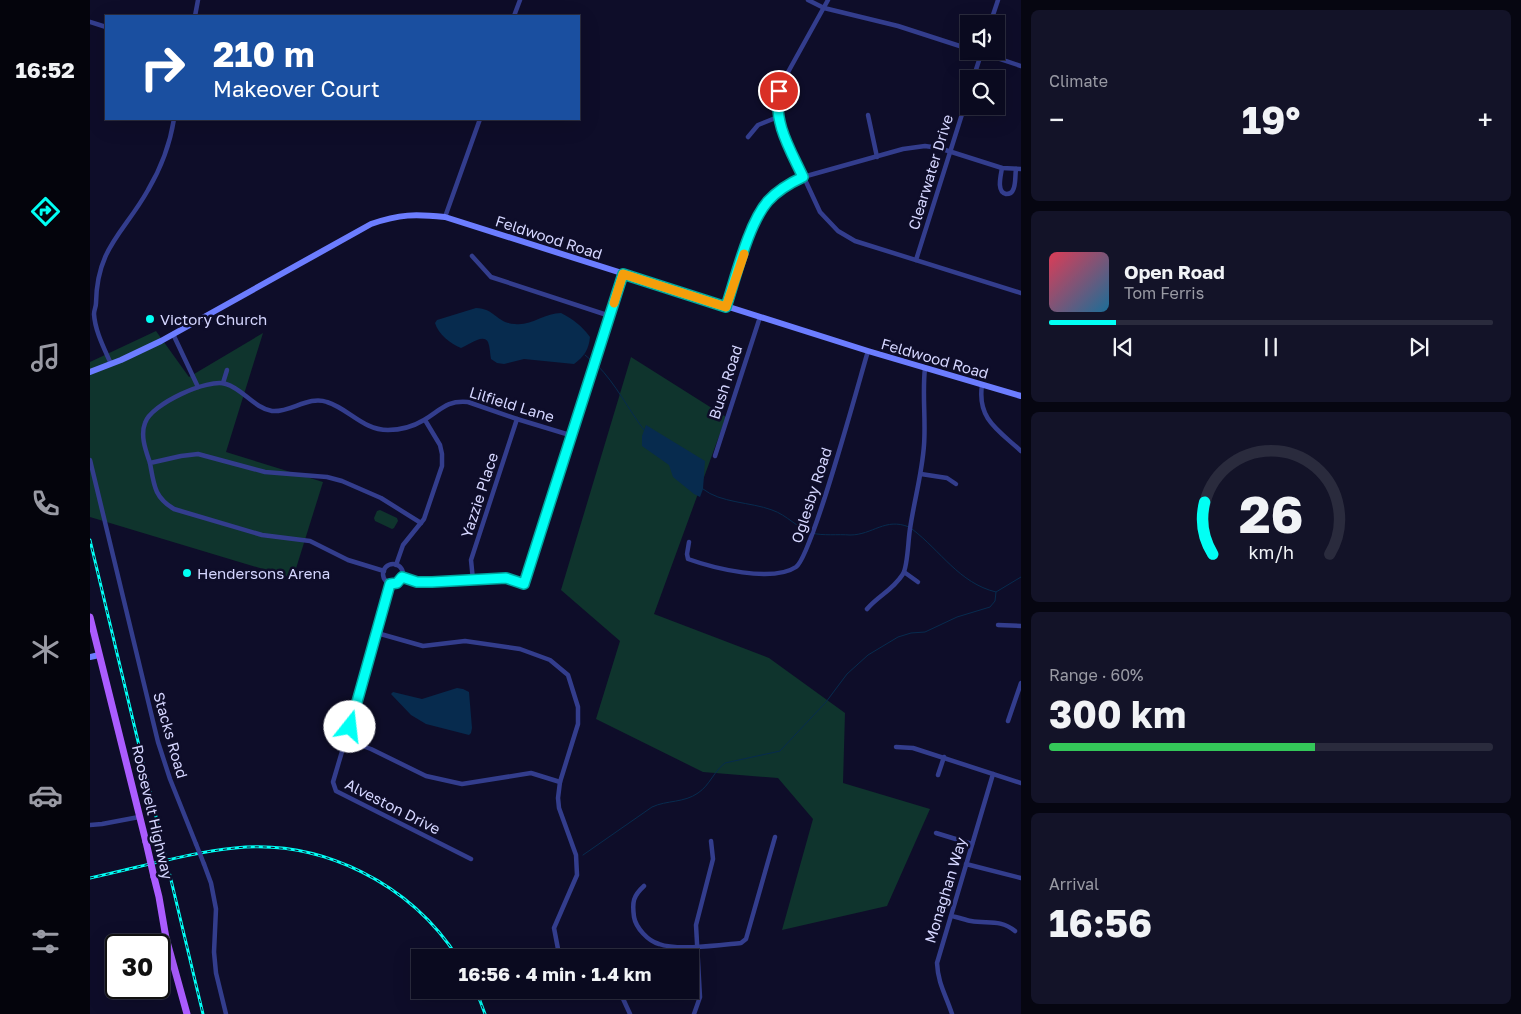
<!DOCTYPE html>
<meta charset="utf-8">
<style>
:root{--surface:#0a0a1f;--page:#131328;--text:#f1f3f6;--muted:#999aa4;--line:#2a2b3d;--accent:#01fff4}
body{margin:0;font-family:"Golos Text",sans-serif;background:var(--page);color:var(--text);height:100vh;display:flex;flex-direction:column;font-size:19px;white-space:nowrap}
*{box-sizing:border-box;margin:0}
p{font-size:16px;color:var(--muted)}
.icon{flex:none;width:28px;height:28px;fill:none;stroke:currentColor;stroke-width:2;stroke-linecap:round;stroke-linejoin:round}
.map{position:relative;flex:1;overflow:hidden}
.panel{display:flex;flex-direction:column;gap:10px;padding:10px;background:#060611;width:500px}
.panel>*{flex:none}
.guide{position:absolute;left:15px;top:15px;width:475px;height:105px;border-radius:0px;box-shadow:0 5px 20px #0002,0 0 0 1px var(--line);background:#1a4fa0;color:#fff;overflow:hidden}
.tools{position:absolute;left:870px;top:15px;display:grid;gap:10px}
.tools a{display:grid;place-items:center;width:45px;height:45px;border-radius:0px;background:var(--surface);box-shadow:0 5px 20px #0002,0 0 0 1px var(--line);font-size:25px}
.speed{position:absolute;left:15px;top:934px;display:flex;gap:10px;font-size:25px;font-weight:700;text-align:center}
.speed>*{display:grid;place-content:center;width:65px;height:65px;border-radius:50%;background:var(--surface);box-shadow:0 5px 20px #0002,0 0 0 1px var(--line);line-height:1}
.speed .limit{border:2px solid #111;border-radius:8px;background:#fff;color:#111}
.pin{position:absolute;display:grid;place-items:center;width:42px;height:42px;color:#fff;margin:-21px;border:2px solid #fff;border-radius:50%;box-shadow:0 1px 5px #0007}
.me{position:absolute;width:55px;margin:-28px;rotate:16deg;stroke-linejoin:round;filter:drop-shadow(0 0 4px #0008)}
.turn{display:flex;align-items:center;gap:18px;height:105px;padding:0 25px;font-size:22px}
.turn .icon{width:65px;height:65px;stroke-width:2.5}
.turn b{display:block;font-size:35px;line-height:42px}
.big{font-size:38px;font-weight:700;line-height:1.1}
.panel .tile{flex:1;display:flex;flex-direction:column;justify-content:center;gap:8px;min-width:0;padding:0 18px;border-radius:8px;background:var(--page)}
.panel .dial{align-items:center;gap:0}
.dial svg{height:130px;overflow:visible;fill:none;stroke:var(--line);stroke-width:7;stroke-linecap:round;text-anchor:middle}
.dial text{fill:var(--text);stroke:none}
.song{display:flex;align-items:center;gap:15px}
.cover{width:60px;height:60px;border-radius:8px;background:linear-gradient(135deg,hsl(350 70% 55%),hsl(200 70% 35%))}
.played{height:5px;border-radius:2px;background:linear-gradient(90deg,var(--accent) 15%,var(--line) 15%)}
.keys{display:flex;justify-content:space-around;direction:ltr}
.heat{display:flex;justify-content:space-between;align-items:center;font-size:28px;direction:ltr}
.charge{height:8px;border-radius:4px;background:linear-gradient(90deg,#34c759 60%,var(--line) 0)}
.trip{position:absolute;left:321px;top:949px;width:288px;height:50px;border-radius:0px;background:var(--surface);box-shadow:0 5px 20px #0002,0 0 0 1px var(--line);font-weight:700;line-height:50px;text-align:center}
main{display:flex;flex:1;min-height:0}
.dock{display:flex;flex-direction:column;width:90px;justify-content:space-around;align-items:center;background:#04040c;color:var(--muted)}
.dock .icon{width:35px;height:35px}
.dock .on{color:var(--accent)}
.dock b{font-size:22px;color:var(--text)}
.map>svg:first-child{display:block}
.green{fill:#0f342d}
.water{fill:#072b4e}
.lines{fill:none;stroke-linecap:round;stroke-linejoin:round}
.stream{stroke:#072b4e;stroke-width:1}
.street{stroke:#333d8d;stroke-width:4.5}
.secondary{stroke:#6c7dff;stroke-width:6}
.primary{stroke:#ab5cff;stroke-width:7}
.rail-casing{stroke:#01fff4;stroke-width:3}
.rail{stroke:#0e0d29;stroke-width:1;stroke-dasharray:4;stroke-linecap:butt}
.street-bridge{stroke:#333d8d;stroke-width:4.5}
.primary-bridge{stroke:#ab5cff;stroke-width:7}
.route-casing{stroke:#01a69f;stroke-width:12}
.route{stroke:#01fff4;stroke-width:9}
.slow{stroke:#f59e0b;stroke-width:9}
.poi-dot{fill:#01fff4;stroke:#0e0d29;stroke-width:2}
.labels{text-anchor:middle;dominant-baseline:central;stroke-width:5;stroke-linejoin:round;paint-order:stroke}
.street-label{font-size:15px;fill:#d5d6ff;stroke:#0e0d29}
.poi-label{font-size:15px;fill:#d5d6ff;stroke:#0e0d29;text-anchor:start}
</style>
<main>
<nav class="dock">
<b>16:52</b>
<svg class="icon on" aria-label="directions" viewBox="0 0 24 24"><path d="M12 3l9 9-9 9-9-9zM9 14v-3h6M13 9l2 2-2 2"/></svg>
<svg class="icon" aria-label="music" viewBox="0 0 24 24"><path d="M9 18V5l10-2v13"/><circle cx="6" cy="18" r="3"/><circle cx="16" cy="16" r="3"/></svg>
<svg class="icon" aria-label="phone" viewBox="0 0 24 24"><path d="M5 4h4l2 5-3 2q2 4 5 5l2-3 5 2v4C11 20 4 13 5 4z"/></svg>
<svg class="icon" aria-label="climate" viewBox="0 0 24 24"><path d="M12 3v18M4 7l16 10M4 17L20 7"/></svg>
<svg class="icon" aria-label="car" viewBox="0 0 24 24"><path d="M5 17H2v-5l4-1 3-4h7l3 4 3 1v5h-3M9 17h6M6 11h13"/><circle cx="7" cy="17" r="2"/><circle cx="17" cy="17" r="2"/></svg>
<svg class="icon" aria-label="filters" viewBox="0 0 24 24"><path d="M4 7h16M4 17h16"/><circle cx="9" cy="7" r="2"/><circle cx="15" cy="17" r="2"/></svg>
</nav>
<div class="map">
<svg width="931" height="1014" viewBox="0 0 931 1014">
<rect width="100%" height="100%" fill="#0e0d29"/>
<g class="green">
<path d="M66,331L99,377L173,333L136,452L233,482L203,578L0,517V362Z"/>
<path d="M541,357L636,417L564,614L679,658L755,713L753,783L840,809L797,906L692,930L723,819L688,778L613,772L506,719L530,641L471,590Z"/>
<path d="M290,510L307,518L308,521L304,528L302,529L285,521L284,518L287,511Z"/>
</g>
<g class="water">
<path d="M386,308C406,309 406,323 425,324C441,326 455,313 471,313C484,320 491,325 500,337C499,349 494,357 484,364L434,359L414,364L407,363L401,359C400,354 400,347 398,342C393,333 378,346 371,348C361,344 348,334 345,323L347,320Z"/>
<path d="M556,425L615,461L613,489L610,497L604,494L583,477L579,465L552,446V436Z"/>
<path d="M367,688L373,689L379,692L382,728L381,733L379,735L336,724L321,715L301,694L303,692L332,699Z"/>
</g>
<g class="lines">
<g class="stream">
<path d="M495,355L502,361"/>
<path d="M507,365C526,384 538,409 554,430"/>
<path d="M613,489C630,503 661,502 682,510C697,515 707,528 722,533C733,536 748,534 760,535C783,535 795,517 819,527"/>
<path d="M822,529C851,551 869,583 906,592L931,577"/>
<path d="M493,855L562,807C577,800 594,803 608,793C620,785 624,771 635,763L690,751L736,702L757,674L778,655L808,637L821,633L835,632L867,617L900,607L905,601L906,592"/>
</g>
<g class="street">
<path d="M718,0L734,8L808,26L879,49"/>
<path d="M738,0L692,83L688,99V117L692,130L730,212L748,231L765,241L931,293"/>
<path d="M105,16L108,0"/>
<path d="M424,16L430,0"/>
<path d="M0,22L16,27"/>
<path d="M900,24L908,0"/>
<path d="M886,51L931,66"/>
<path d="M883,79L892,51"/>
<path d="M778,115L787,157"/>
<path d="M658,137L668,125L688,117"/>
<path d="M912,168C911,175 906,192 916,194C920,194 922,193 923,190C926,185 925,175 926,169"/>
<path d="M355,217L390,119"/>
<path d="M382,256L401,277L520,316"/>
<path d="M826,260L879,92"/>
<path d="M636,307C646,277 658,224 678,201C688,190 700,183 713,177L813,149L835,146L849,148L912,168L931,169"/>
<path d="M83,334L108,387"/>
<path d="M21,364C14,348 5,331 4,314C4,310 6,307 6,303C7,247 34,233 58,190C71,168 80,144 84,119"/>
<path d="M133,383L137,370"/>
<path d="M892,385C887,419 908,430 931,451"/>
<path d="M625,456L670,317"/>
<path d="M0,460L68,742L80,779L106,844"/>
<path d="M60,463C56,451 50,436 55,423C61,404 118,378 136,384C153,389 164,408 182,411C200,413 219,395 237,402C259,409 273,430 298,430C310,430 324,426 334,420C351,410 356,400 378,402L427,419L483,436"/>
<path d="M831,474L857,478L866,484"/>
<path d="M599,542L597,554L598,559C623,568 682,583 706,567C722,556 769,381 778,351"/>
<circle cx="303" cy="574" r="10"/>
<path d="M306,565L313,545L334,519L352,466V454L350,445L335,420"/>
<path d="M294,571L258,560L220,541L172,535L84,509C64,497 64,485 60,463L91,456L108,454L175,472L237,477L252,481L291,498L331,523"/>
<path d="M814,572L828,582"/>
<path d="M312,577L327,582H341L416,578L434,584L483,436L533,274"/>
<path d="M383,580L381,560L427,419"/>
<path d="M300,583L287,633L243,782L246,791L381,859"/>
<path d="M777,609C789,595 802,591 813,574C818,565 818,540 820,529C824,501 832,474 834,445C836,419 832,394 835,368"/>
<path d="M908,625L931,626"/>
<path d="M287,633L333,646L375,641L430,649L460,660L478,675L488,707V724L470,782L468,798L469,808L486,855L487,875L464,928L468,949L477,958"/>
<path d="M918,721L931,683"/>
<path d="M256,740L281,749L336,776L372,784L441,773L470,782"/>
<path d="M806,747L823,748L931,783"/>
<path d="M848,775L854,757"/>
<path d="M0,825L12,824L49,817"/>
<path d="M846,833L882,844"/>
<path d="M114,864L121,883L126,909L124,952L126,973L136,1014"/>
<path d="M876,864L931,878"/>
<path d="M554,886C543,896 542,902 544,917C546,928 558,941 569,944C588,951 630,945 651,943L656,939L685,837"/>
<path d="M861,916C868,917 875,920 881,921C898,924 910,919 925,931"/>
<path d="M529,990L540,1014"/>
<path d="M604,1014L610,997L606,925L623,859L621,841"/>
<path d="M862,1014C856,995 848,984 847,963L903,774"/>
</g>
<g class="secondary">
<path d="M0,372L31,360L71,341L281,224C310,214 325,214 355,217L778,351L931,396"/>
<path d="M0,657L9,655"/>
</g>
<g class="primary">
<path d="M0,617L56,842"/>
<path d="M64,877L69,897L76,938L97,1014"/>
</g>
<defs>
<g id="rail">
<path d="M0,540L113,1014"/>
<path d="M0,878C48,868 96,853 145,848C232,839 321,884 368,958"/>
<path d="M386,990L395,1014"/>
</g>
</defs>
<use href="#rail" class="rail-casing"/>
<use href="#rail" class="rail"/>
<path class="street-bridge" d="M106,844L114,864"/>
<path class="primary-bridge" d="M56,842L64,877"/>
</g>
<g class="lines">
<defs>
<path id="route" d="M260,727L300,584L307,583L312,577L327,582H342L416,578L434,584L533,274L636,307C646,277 658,224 678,201C688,190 700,183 713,177C700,149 683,122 689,91"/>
</defs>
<use href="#route" class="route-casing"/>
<use href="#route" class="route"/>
<path class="slow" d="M524,303L533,274L636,307L654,254"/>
</g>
<g class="poi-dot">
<circle cx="60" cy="319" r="5"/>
<circle cx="97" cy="573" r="5"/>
</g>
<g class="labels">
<g class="street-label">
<text transform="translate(840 172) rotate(-73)">Clearwater Drive</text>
<text transform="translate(459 237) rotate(18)">Feldwood Road</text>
<text transform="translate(845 358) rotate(16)">Feldwood Road</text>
<text transform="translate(635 382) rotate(-72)">Bush Road</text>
<text transform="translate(422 404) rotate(17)">Lilfield Lane</text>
<text transform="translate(389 495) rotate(-72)">Yazzie Place</text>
<text transform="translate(721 495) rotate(-72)">Oglesby Road</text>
<text transform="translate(81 735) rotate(74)">Stacks Road</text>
<text transform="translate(303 806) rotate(27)">Alveston Drive</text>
<text transform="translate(63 812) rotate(77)">Roosevelt Highway</text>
<text transform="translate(855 890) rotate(-73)">Monaghan Way</text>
</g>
<g class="poi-label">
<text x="70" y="319">Victory Church</text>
<text x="107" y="573">Hendersons Arena</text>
</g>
</g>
</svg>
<div class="tools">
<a><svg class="icon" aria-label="sound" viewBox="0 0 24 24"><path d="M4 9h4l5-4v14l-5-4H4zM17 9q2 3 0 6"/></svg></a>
<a><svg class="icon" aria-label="search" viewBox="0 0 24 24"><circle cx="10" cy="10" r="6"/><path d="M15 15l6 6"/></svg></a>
</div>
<div class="speed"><div class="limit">30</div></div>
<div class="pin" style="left:689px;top:91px;background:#d93025"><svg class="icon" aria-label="arrive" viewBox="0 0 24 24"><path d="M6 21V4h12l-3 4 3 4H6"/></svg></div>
<svg class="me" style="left:260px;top:727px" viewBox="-20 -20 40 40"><circle r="19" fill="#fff"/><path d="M0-13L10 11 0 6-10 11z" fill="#01fff4"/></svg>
<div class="trip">16:56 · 4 min · 1.4 km</div>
<div class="guide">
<div class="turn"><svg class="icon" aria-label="right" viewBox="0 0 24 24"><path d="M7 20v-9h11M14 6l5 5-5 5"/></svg><div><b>210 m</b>Makeover Court</div></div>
</div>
</div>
<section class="panel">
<div class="tile"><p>Climate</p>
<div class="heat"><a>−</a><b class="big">19°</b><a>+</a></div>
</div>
<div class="tile">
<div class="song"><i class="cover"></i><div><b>Open Road</b><p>Tom Ferris</p></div></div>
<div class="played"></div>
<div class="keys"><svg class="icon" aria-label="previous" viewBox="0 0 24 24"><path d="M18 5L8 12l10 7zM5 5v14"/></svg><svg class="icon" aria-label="pause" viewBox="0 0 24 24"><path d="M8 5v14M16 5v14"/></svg><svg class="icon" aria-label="next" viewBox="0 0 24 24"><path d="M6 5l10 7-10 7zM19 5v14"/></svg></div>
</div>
<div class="tile dial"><svg viewBox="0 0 100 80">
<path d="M14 69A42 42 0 1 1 86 69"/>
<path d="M14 69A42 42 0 0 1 9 37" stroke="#01fff4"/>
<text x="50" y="56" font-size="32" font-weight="700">26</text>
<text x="50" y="72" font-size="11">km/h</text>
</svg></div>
<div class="tile"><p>Range · 60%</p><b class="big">300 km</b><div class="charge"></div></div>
<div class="tile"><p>Arrival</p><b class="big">16:56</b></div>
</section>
</main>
